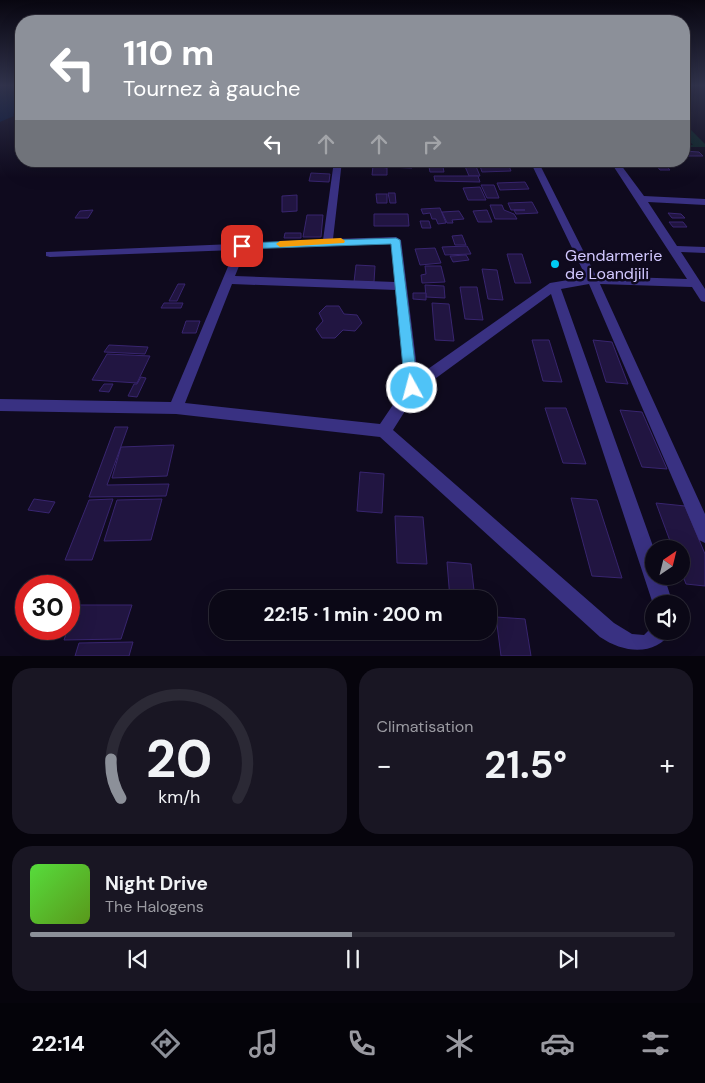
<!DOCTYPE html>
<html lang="fr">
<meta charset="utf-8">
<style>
:root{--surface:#0b0816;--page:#191623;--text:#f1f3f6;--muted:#9a9aa1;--line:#2b2935;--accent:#8c9099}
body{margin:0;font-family:"DM Sans",sans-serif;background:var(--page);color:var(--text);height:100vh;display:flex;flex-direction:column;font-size:19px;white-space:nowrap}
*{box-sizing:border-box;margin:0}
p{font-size:16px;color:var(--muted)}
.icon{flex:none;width:28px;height:28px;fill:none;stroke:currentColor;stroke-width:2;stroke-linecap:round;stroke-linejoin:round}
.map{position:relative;height:656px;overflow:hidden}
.panel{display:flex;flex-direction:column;gap:12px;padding:12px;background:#06040c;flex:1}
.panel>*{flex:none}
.top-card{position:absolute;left:15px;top:15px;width:675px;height:152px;border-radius:20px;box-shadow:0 5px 20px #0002,0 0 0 1px var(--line);background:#8c9099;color:#fff;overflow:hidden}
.needle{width:32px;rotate:35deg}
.fabs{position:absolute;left:645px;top:540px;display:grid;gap:10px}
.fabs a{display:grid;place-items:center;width:45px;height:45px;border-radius:50%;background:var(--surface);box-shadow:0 5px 20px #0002,0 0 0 1px var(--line);font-size:25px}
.speed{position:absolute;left:15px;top:575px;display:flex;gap:10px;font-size:25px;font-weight:700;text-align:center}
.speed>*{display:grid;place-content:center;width:65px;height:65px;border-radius:50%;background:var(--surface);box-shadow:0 5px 20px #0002,0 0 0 1px var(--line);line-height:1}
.speed .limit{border:8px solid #d22;background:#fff;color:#111}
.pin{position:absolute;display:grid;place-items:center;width:42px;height:42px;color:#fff;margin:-21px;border-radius:10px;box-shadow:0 2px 8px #0006}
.me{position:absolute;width:55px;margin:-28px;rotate:353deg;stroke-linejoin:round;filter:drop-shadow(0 0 4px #0008)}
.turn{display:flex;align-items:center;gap:18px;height:105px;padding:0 25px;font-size:22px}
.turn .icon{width:65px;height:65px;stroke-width:2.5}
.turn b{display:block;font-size:35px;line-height:42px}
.lanes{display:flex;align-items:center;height:48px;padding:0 25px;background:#0003;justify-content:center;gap:25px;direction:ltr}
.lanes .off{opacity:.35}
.big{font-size:38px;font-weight:700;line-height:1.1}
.panel .card{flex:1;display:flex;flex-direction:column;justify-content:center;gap:8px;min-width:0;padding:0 18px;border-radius:20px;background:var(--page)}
.panel .dial{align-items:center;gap:0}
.dial svg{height:130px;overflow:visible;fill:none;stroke:var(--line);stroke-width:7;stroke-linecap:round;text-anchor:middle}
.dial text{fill:var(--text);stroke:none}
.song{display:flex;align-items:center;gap:15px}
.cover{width:60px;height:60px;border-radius:8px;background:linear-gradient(135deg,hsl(110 70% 55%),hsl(90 70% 35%))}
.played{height:5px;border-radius:2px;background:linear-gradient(90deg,var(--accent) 50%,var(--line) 50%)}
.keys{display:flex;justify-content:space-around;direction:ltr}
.heat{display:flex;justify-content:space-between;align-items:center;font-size:28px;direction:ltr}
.panel .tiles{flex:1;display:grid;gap:12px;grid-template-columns:1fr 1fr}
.card:last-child{grid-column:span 2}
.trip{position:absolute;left:209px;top:590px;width:288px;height:50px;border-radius:20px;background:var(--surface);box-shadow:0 5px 20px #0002,0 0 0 1px var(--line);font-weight:700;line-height:50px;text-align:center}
.dock{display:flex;height:80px;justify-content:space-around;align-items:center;background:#040309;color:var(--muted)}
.dock .icon{width:35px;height:35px}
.dock .on{color:var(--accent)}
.dock b{font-size:22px;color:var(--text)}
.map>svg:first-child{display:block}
.green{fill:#0d2829}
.water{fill:#05163d}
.building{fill:#211541;stroke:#38256f}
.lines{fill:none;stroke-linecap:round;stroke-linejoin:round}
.street{fill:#393182;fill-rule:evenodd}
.route{fill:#4fc3f7;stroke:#337fa1}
.slow{fill:#f59e0b}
.poi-dot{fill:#00cbf3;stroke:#0f0a1e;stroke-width:2}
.labels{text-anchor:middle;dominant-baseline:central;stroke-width:5;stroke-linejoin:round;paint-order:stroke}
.poi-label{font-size:16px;fill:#d2c8ff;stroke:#0f0a1e;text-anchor:start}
</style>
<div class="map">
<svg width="705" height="656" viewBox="0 0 705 656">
<rect width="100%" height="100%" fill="#0f0a1e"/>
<path class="green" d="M684,123L705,144V147H684V145H693L684,135Z"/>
<path class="water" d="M0,86H21V110L13,114L14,116L0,122Z"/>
<g class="building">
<path d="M684,151L699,152L703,156H688Z"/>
<path d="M370,161H386V164L370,165Z"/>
<path d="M387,161H411L412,168L387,167Z"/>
<path d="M426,161H467V162H458L459,165H427Z"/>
<path d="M653,161L663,162L670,170H660Z"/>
<path d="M464,164H475L480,176H469Z"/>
<path d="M373,166L387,168V175H372Z"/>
<path d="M480,166H509L511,171L482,172Z"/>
<path d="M429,167H443L444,172H430Z"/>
<path d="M311,173L330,174L329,182L309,181Z"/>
<path d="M434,176H478L480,182L435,181Z"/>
<path d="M525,182L529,189L500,190L497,183Z"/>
<path d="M481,185H494L499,198H487Z"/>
<path d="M480,187L486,200H468L463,188Z"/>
<path d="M388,193H395L396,203H390Z"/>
<path d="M376,194H387V203H377Z"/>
<path d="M297,195V211L282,212V196Z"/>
<path d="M532,202L538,213L516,214L514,210H525H511L508,203Z"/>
<path d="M490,205H502L504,210L514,214L517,219H495Z"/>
<path d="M440,208L446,223L438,224L436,219H432L430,213L423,214L421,209Z"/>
<path d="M93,210L88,218H75L80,211Z"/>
<path d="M487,210L492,222H478L473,211Z"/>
<path d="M459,211L464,219L452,220L453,223H447L442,212Z"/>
<path d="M668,213L681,214L685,218H672Z"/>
<path d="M374,214H408L409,226H374Z"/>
<path d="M307,215H323L321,237H303Z"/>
<path d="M420,221H429L431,228H422Z"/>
<path d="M669,222H683L687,227H673Z"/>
<path d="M285,233H301V238H284Z"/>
<path d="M462,235L466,245H455L452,236Z"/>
<path d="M467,246L471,254L445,255L442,247Z"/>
<path d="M435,248L441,263L420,265L415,249Z"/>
<path d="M507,254H522L531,283H515Z"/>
<path d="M466,255L469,260L453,262L450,256Z"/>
<path d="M356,265L375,266L374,282H354Z"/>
<path d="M425,266H441L445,282L422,283L421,275L426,274Z"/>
<path d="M482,269L497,270L503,300L488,299Z"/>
<path d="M178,284H185L177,301H169Z"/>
<path d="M425,285L444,286L445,298L426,297Z"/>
<path d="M460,287H477L483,320L465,319Z"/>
<path d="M413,293H426V300L413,299Z"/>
<path d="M164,303H183L181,308H161Z"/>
<path d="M432,303L449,304L454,341L435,340Z"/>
<path d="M326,306H339L344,314L357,315L362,323L355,331L343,330L335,338H322L316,329L323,321L319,313Z"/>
<path d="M186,321H200L196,333H182Z"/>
<path d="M532,340H549L562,382L543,381Z"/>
<path d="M593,340L612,342L628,384L606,382Z"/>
<path d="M109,345L148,347L145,354L104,352Z"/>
<path d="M107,354L150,356L137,383L92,380Z"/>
<path d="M141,377L146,378L137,397L128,396L134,384H137Z"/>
<path d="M104,384H113L109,392L99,391Z"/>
<path d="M545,408H566L586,464L563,463Z"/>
<path d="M620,410L642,412L667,469L642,467Z"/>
<path d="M115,427H128L107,485L169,484L166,496L89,497Z"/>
<path d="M174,445L167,476L112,478L121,447Z"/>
<path d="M360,472L384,474L382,513L357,511Z"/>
<path d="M571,498L597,500L622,578L592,576Z"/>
<path d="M34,499L55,502L49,513L28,510Z"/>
<path d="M113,499L92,560H65L89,500Z"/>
<path d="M162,499L151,540L104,541L117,500Z"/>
<path d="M656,503L685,506L705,554V586L686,584L681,571V549H673Z"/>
<path d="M395,516L423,517L427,564L397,563Z"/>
<path d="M447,562L471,564L475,599H450Z"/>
<path d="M76,605H132L121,639L64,640Z"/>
<path d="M496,617L525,619L531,656H501Z"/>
<path d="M133,642L129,656H75L79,643Z"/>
</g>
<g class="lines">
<path class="street" d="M334,161H342L333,239L396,237L401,240L418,376L550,283L586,277L530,161H538L596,276L687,279L610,161H618L644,196L705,199V205L648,202L677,246L705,247V253L681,252L705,289V302L701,301L692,287L600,284L705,514V543L699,540L589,284L561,289L654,549V576H664L673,604H653L551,294L417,392L393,430L614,623L632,634L644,635L654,625V631H672C656,656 625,654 600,637L380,437L176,414L0,411V399L171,402L235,250L50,257L46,256V252L323,240ZM391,243L395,282L235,276L246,249ZM232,284L396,290L405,387L380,424L185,403Z"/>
</g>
<linearGradient id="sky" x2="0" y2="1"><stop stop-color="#080610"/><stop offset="0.48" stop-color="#31334c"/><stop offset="1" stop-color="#31334c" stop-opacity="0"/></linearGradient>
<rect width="705" height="178" fill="url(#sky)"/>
<path class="route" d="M396,238L400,240L418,388L412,393L405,388L391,244L242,249L237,246L242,243Z"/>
<path class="slow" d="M341,238L345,241L344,243L280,247L276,244L280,241Z"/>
<circle class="poi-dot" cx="555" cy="264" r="5"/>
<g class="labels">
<g class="poi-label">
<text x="565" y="255">Gendarmerie<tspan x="565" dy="18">de Loandjili</tspan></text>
</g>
</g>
</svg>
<div class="fabs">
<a><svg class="needle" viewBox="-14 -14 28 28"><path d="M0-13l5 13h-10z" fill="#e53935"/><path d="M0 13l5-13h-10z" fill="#9a9aa1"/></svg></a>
<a><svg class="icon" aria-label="sound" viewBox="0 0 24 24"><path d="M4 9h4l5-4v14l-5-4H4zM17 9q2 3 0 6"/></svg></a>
</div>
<div class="speed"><div class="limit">30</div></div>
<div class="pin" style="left:242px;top:246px;background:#d93025"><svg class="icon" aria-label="arrive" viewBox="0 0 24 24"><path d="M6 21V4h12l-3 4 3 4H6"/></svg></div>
<svg class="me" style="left:412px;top:388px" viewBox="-20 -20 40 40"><circle r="17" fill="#4fc3f7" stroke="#fff" stroke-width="3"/><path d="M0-11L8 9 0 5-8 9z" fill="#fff"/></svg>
<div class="trip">22:15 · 1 min · 200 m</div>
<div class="top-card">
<div class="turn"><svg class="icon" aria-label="left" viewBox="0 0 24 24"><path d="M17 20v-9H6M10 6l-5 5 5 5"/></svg><div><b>110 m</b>Tournez à gauche</div></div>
<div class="lanes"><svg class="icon" aria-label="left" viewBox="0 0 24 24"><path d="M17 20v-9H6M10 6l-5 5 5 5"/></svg><svg class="icon off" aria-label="ahead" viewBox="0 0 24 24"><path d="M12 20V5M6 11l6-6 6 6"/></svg><svg class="icon off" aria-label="ahead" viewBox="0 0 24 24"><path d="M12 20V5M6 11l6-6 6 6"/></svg><svg class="icon off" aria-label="right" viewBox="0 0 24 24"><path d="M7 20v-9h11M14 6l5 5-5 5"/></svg></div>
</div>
</div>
<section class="panel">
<div class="tiles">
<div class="card dial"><svg viewBox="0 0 100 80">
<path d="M14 69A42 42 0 1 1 86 69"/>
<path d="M14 69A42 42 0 0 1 8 45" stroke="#8c9099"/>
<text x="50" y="56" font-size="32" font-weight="700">20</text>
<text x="50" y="72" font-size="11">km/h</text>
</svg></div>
<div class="card"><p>Climatisation</p>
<div class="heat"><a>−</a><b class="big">21.5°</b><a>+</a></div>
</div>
<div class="card">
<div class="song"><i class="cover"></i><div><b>Night Drive</b><p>The Halogens</p></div></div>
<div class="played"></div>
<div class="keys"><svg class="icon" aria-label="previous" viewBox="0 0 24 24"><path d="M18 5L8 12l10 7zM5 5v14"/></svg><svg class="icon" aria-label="pause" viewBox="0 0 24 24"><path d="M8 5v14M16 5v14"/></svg><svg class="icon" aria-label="next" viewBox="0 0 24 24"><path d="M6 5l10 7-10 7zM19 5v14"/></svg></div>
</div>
</div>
</section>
<nav class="dock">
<b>22:14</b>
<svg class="icon on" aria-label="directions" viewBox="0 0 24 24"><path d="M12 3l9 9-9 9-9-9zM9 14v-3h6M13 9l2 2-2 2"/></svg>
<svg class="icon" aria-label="music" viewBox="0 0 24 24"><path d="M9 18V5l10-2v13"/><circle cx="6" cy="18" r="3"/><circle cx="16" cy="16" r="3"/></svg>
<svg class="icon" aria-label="phone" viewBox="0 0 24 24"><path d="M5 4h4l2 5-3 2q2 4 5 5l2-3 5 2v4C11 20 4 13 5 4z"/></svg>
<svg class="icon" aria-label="climate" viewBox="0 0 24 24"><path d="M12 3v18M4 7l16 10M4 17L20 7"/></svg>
<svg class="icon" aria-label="car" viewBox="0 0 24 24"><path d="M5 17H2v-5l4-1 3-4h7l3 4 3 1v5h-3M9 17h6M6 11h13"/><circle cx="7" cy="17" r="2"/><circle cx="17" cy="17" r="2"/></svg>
<svg class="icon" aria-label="filters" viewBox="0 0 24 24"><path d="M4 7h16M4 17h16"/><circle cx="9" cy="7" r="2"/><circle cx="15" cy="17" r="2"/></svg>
</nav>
